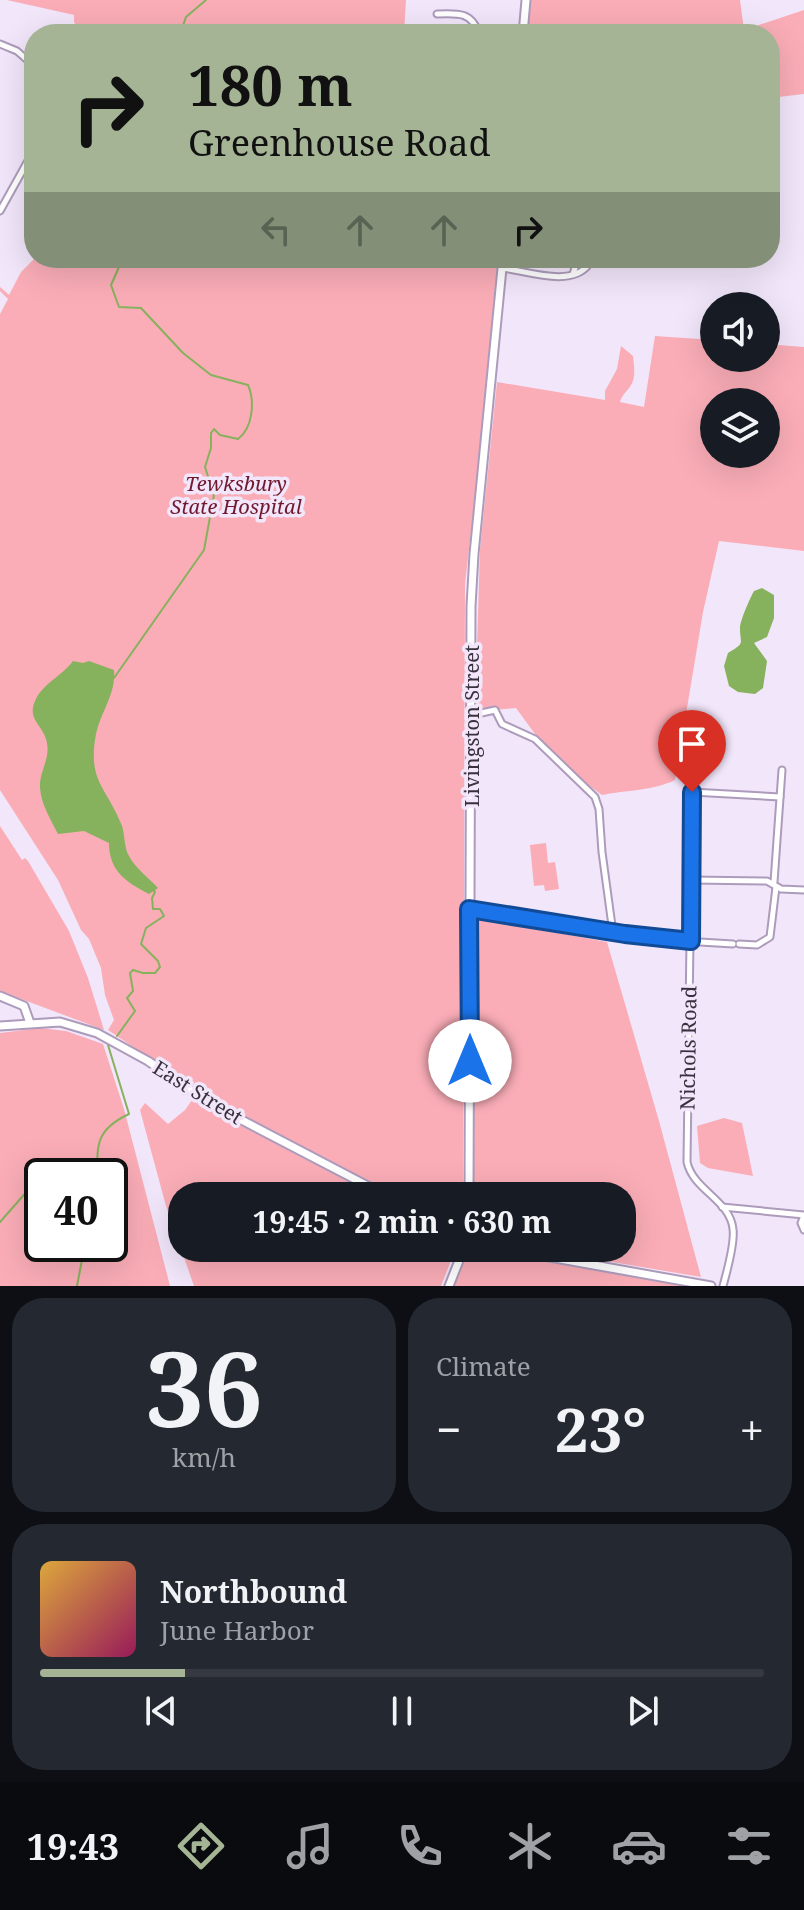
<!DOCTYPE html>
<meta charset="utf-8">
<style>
:root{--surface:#171b24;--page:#242831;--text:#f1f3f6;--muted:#9ea1a6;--line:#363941;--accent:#a4b495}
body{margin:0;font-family:"Noto Serif",serif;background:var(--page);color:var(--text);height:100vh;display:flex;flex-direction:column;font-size:30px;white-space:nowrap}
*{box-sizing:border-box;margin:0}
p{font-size:26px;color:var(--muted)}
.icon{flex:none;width:44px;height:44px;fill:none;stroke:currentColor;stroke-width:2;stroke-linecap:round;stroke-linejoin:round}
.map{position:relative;height:1286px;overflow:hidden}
.panel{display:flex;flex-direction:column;gap:12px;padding:12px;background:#0d0f14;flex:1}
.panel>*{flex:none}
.banner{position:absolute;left:24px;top:24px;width:756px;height:244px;border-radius:32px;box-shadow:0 8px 32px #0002;background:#a4b495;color:#111;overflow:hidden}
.tools{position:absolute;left:700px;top:292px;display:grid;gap:16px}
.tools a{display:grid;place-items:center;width:80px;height:80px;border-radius:50%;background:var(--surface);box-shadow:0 8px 32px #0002;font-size:40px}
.speed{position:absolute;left:24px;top:1158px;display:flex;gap:16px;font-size:40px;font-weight:700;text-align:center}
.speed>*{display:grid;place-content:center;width:104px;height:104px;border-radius:50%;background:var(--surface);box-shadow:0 8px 32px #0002;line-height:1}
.speed .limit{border:4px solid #111;border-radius:12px;background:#fff;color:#111}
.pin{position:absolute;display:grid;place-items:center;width:68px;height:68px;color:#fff;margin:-82px -34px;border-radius:50% 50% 50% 0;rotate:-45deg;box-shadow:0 0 8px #0007}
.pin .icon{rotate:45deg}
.me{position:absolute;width:88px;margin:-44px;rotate:0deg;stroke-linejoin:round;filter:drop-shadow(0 0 6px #0008)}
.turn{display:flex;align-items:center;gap:28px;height:168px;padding:0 32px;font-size:36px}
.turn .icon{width:104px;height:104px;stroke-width:2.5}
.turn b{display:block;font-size:56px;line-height:68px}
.lanes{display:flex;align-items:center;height:76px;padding:0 32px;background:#0003;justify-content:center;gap:40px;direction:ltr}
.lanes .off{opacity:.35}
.big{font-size:60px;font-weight:700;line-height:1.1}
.panel .widget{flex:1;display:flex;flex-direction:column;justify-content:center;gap:12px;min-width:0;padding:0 28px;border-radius:32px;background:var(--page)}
.panel .dial{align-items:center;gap:0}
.dial b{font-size:104px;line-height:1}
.song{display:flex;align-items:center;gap:24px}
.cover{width:96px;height:96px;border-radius:12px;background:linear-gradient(135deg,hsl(40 70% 55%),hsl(330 70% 35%))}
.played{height:8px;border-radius:4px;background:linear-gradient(90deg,var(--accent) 20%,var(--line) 20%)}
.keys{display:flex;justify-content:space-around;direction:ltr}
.heat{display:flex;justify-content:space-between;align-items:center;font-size:44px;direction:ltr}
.panel .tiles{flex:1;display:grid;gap:12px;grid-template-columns:1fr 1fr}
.widget:last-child{grid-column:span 2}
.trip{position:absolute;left:168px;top:1182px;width:468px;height:80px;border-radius:32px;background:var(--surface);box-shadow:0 8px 32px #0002;font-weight:700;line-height:80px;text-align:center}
.dock{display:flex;height:128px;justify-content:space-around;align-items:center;background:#090b0e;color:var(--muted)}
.dock .icon{width:56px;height:56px}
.dock .current{color:var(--accent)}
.dock b{font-size:36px;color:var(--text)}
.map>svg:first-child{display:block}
.green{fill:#faadb7;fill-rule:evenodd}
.water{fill:#86b15d}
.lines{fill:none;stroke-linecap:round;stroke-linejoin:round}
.stream{stroke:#86b15d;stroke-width:2}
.street-casing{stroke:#ad9bbb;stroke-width:9}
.secondary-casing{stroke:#ad9bbb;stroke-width:11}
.street{stroke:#fff;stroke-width:5}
.secondary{stroke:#fff;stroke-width:7}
.route-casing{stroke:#114b97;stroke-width:20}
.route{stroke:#1a73e8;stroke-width:14}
.labels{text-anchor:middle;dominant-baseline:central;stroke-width:7;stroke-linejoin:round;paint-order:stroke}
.park-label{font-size:20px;font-style:italic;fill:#70182e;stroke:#f2e6fa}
.street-label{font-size:20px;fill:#39313e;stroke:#f2e6fa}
</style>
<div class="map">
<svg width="804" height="1286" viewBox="0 0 804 1286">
<rect width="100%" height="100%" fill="#f2e6fa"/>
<g class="green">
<path d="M7,0H406L404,34H81L74,22V15Z"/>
<path d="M531,0H740L744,30L804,10V94L770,98V34H528Z"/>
<path d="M35,258H498L493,308L496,313L465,584L463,1196H398L209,1098L108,1030L114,1020L105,995L101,968L89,939L81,930L58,880L0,790V314L8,299L0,291V287L9,295L21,272Z"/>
<path d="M655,336L714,340V358H766V344L804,347V551L719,541L703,612L675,780C653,791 626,790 602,795L579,778L535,734L516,708L475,712L480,550L497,382L605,400V391L617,369L621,346L633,356C634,365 636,378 631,385C627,392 622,394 620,402L644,407ZM714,402H766V454H714Z"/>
<path d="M0,826L22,860L25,858L28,861L69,931L88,978L104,1030L0,991Z"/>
<path d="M546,843L548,863L555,862L559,889L545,891L544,885L534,886L530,845Z"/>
<path d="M473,917L607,942L659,1121L701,1277L529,1248H622V1196H473Z"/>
<path d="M40,1028L66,1031L103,1044L124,1109L170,1286H0V1033ZM42,1176H110V1244H42Z"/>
<path d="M192,1100L376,1196H182V1248H456L441,1286H194L166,1206L140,1110L145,1103L168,1124L185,1110Z"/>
<path d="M724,1118L742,1123L753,1176L708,1168L700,1163L697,1126Z"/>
<path d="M480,1251L693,1286H453L465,1258Z"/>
</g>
<g class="water">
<path d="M762,588L774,595V618L767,637L754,643L767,661L763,688L755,694L738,692L729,686L724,666L728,653C746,642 740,645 740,628C740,621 750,598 754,591Z"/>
<path d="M73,661L83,663L89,661L114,670C116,694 101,711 96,734C87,782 107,787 122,826C125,835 124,848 129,856C135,868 150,879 158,888L149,894C126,882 109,871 109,843L84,831L58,834C51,820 41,804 40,788C39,770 52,758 46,739C42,725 27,719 35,701C42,684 62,676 73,661Z"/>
</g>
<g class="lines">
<g class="stream">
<path d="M180,34L186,17L206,0"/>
<path d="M114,678L204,550L214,495L205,467L211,448V433L214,429L220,435L238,439C253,428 255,401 248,385L211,375L183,353L141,308L119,307L111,285L123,258"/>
<path d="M117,1036L135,1011L127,998L133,991L130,973L133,970L143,973H155L160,967L158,961L141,944L146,928L164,916L160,909H153L152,898L155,892L152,889"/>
<path d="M98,1176C96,1144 97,1129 129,1114L108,1045"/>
<path d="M0,1222L51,1164L96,1162"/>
<path d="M77,1286L85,1244"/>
</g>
<defs>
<g id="street">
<path d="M437,14C458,13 472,12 479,34"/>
<path d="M0,44L17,51L34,66"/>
<path d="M0,211L34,150"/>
<path d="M502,268C527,271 572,288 589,264L587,258"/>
<path d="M573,274L578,258"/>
<path d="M471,719L477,714L495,710L502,724L535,739L595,797L599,809L602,852L613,933"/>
<path d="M691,880L767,881L781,889L804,890"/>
<path d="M774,882L782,770"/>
<path d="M470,909L625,934L691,941"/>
<path d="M700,942L733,944"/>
<path d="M739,944L757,945L770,937L776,887"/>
<path d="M722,1207L804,1215"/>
<path d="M804,1216L801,1223L804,1230"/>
<path d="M723,1286C727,1271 735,1244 733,1229C730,1200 693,1190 687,1162L692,792L780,797"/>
</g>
<g id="secondary">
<path d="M523,34L526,0"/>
<path d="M0,996L24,1006L30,1023"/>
<path d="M0,1026L60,1022L97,1033L148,1061L211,1104L387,1196"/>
<path d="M469,1196L471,606L474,554L503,258"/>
<path d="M499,1248L711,1286"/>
<path d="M449,1286L464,1248"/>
</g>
</defs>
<use href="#street" class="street-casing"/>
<use href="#secondary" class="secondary-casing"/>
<use href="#street" class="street"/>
<use href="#secondary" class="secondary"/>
</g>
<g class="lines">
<defs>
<path id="route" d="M470,1061L469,909L625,934L691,941L692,792"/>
</defs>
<use href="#route" class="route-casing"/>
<use href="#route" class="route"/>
</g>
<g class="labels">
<g class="park-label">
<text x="236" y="483">Tewksbury<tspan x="236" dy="23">State Hospital</tspan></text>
</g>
<g class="street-label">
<text transform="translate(471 726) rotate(-90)">Livingston Street</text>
<text transform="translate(688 1048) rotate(-89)">Nichols Road</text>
<text transform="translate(198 1092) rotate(32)">East Street</text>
</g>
</g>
</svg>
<div class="tools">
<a><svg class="icon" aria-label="sound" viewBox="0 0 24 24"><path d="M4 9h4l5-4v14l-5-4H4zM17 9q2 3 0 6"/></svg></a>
<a><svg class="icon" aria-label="layers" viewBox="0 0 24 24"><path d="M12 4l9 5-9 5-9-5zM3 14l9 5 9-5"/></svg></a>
</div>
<div class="speed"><div class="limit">40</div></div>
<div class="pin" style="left:692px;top:792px;background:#d93025"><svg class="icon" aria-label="arrive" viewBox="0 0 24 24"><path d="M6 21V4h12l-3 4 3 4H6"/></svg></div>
<svg class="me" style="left:470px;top:1061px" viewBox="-20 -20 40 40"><circle r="19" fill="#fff"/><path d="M0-13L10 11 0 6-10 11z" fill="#1a73e8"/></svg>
<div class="trip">19:45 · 2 min · 630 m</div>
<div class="banner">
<div class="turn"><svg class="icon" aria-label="right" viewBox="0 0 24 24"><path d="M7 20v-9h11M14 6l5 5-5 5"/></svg><div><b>180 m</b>Greenhouse Road</div></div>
<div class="lanes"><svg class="icon off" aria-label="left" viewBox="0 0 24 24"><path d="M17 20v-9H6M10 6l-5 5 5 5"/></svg><svg class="icon off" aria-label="ahead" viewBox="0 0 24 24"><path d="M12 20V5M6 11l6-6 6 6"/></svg><svg class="icon off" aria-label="ahead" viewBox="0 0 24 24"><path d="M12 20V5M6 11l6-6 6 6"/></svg><svg class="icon" aria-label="right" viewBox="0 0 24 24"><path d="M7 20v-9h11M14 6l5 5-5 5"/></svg></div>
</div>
</div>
<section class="panel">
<div class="tiles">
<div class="widget dial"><b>36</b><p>km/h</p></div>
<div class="widget"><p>Climate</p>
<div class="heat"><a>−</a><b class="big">23°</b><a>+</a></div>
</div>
<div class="widget">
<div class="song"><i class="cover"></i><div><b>Northbound</b><p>June Harbor</p></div></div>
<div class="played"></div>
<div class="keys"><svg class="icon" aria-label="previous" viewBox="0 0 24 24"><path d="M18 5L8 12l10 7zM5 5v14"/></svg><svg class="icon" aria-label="pause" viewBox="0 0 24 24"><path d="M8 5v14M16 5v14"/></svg><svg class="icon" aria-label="next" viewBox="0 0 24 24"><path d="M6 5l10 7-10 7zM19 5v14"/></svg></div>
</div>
</div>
</section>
<nav class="dock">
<b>19:43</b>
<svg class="icon current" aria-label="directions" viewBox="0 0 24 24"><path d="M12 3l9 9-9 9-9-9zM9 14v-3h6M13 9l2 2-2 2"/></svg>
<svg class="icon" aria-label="music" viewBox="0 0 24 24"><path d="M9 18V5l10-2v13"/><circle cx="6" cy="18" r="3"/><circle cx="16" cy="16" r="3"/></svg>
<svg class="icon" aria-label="phone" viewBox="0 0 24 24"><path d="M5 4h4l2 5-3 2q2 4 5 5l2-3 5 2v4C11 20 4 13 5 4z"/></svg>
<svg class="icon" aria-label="climate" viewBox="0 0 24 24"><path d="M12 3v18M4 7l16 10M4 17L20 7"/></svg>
<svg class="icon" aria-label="car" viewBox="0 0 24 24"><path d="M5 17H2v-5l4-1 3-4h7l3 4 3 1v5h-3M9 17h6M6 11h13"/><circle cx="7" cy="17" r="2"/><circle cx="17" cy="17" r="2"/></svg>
<svg class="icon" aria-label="filters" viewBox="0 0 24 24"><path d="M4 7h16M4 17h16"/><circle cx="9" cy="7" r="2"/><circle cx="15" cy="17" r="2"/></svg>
</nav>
